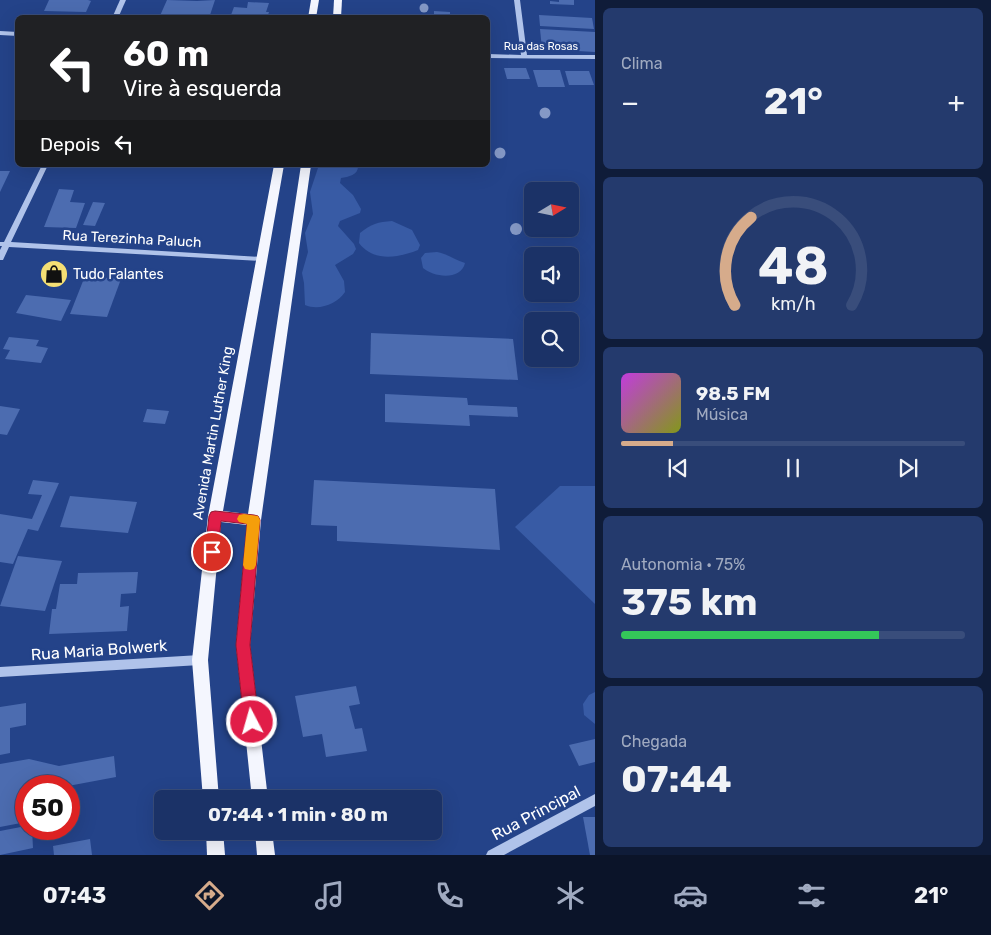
<!DOCTYPE html>
<html lang="pt">
<meta charset="utf-8">
<style>
:root{--surface:#1b3267;--page:#243a6d;--text:#f1f3f6;--muted:#a0aac0;--line:#394d7b;--accent:#d6ab8b}
body{margin:0;font-family:Rubik,sans-serif;background:var(--page);color:var(--text);height:100vh;display:flex;flex-direction:column;font-size:19px;white-space:nowrap}
*{box-sizing:border-box;margin:0}
p{font-size:16px;color:var(--muted)}
.icon{flex:none;width:28px;height:28px;fill:none;stroke:currentColor;stroke-width:2;stroke-linecap:round;stroke-linejoin:round}
.map{position:relative;flex:1;overflow:hidden}
.sheet{display:flex;flex-direction:column;gap:8px;padding:8px;background:#0f1c39;width:396px}
.sheet>*{flex:none}
.top-card{position:absolute;left:15px;top:15px;width:475px;height:152px;border-radius:8px;box-shadow:0 5px 20px #0002,0 0 0 1px var(--line);background:#202124;color:#fff;overflow:hidden}
.needle{width:32px;rotate:80deg}
.tools{position:absolute;left:524px;top:182px;display:grid;gap:10px}
.tools a{display:grid;place-items:center;width:55px;height:55px;border-radius:8px;background:var(--surface);box-shadow:0 5px 20px #0002,0 0 0 1px var(--line);font-size:25px}
.speed{position:absolute;left:15px;top:775px;display:flex;gap:10px;font-size:25px;font-weight:700;text-align:center}
.speed>*{display:grid;place-content:center;width:65px;height:65px;border-radius:50%;background:var(--surface);box-shadow:0 5px 20px #0002,0 0 0 1px var(--line);line-height:1}
.speed .limit{border:8px solid #d22;background:#fff;color:#111}
.pin{position:absolute;display:grid;place-items:center;width:42px;height:42px;color:#fff;margin:-21px;border:2px solid #fff;border-radius:50%;box-shadow:0 1px 5px #0007}
.me{position:absolute;width:55px;margin:-28px;rotate:354deg;stroke-linejoin:round;filter:drop-shadow(0 0 4px #0008)}
.turn{display:flex;align-items:center;gap:18px;height:105px;padding:0 25px;font-size:22px}
.turn .icon{width:65px;height:65px;stroke-width:2.5}
.turn b{display:block;font-size:35px;line-height:42px}
.then{display:flex;align-items:center;height:48px;padding:0 25px;background:#0003;gap:10px;font-size:19px}
.big{font-size:38px;font-weight:700;line-height:1.1}
.sheet .card{flex:1;display:flex;flex-direction:column;justify-content:center;gap:8px;min-width:0;padding:0 18px;border-radius:8px;background:var(--page)}
.sheet .dial{align-items:center;gap:0}
.dial svg{height:130px;overflow:visible;fill:none;stroke:var(--line);stroke-width:7;stroke-linecap:round;text-anchor:middle}
.dial text{fill:var(--text);stroke:none}
.song{display:flex;align-items:center;gap:15px}
.cover{width:60px;height:60px;border-radius:8px;background:linear-gradient(135deg,hsl(290 70% 55%),hsl(70 70% 35%))}
.played{height:5px;border-radius:2px;background:linear-gradient(90deg,var(--accent) 15%,var(--line) 15%)}
.keys{display:flex;justify-content:space-around;direction:ltr}
.heat{display:flex;justify-content:space-between;align-items:center;font-size:28px;direction:ltr}
.charge{height:8px;border-radius:4px;background:linear-gradient(90deg,#34c759 75%,var(--line) 0)}
.trip{position:absolute;left:154px;top:790px;width:288px;height:50px;border-radius:8px;background:var(--surface);box-shadow:0 5px 20px #0002,0 0 0 1px var(--line);font-weight:700;line-height:50px;text-align:center}
.menu{display:flex;height:80px;justify-content:space-around;align-items:center;background:#0b1429;color:var(--muted)}
.menu .icon{width:35px;height:35px}
.menu .current{color:var(--accent)}
.menu b{font-size:22px;color:var(--text)}
main{display:flex;flex:1;min-height:0}
.map>svg:first-child{display:block}
.green{fill:#385ba5}
.building{fill:#4c6cb0}
.lines{fill:none;stroke-linecap:round;stroke-linejoin:round}
.minor{fill:#b0c3ea;fill-rule:evenodd}
.major{fill:#f4f6fe;fill-rule:evenodd}
.tree{fill:#8599c6}
.route{fill:#e11d48;stroke:#92132f}
.slow{fill:#f59e0b}
.labels{text-anchor:middle;dominant-baseline:central;stroke-width:5;stroke-linejoin:round;paint-order:stroke}
.far-street-label{font-size:11px;fill:#fff;stroke:#244389}
.street-label{font-size:14px;fill:#fff;stroke:#244389}
.poi-label{font-size:14px;fill:#fff;stroke:#244389;text-anchor:start}
.near-street-label{font-size:16px;fill:#fff;stroke:#244389}
</style>
<main>
<div class="map">
<svg width="595" height="855" viewBox="0 0 595 855">
<rect width="100%" height="100%" fill="#244389"/>
<g class="green">
<path d="M319,165H358C359,175 349,177 341,178L340,183L353,195L361,209L360,213L340,221L338,226L354,244L356,249L353,254L335,265L344,281L345,292C337,304 319,311 305,305L304,283L302,273L308,252L305,233L313,214L310,192Z"/>
<path d="M392,221L412,230L420,245L418,250C398,258 373,262 359,243L360,233C371,224 378,222 392,221Z"/>
<path d="M437,252C448,254 455,260 465,263C461,281 433,277 423,268L421,258L425,253Z"/>
<path d="M560,486H595V604L515,527Z"/>
<path d="M595,692V724L584,715L583,704L589,695Z"/>
</g>
<g class="building">
<path d="M49,0H88L91,1L86,12L44,11Z"/>
<path d="M167,0L197,1L215,0L209,18H159Z"/>
<path d="M559,0H574V5L550,4V1L559,2Z"/>
<path d="M248,2L269,3L266,12H269L267,18L231,15L234,7L247,8Z"/>
<path d="M434,11L450,12V18H434Z"/>
<path d="M539,15L592,18L594,29L540,26Z"/>
<path d="M540,29L595,32V52L542,49Z"/>
<path d="M504,68H526L530,79H507Z"/>
<path d="M533,70H560L565,87H538Z"/>
<path d="M565,71H589L594,85H569Z"/>
<path d="M0,171H10L0,192Z"/>
<path d="M59,189L74,190L70,202L85,203L76,228L44,227Z"/>
<path d="M93,202L105,203L95,226L83,225Z"/>
<path d="M85,276L121,279L107,317L70,314Z"/>
<path d="M26,295L54,298L71,300L61,321L16,313Z"/>
<path d="M371,333L513,339L518,380L370,374Z"/>
<path d="M9,337L39,340L36,346L48,348L41,363L5,359L10,350L3,349Z"/>
<path d="M385,394L467,398L468,405L517,407L518,417L469,415L470,426L385,422Z"/>
<path d="M0,406L20,409L7,435L0,434Z"/>
<path d="M147,409L169,411L165,424L143,422Z"/>
<path d="M33,480L59,483L38,531L28,529L13,564L0,562V514L32,519L42,495L28,494Z"/>
<path d="M314,480L495,489L500,550L337,541V526L311,525Z"/>
<path d="M70,496L137,502L128,533L60,527Z"/>
<path d="M18,556L62,561L45,611L0,606Z"/>
<path d="M138,572L136,593L121,594L120,607L129,606L127,631L49,634L52,609H56L60,584H77L78,573Z"/>
<path d="M356,686L360,704L349,706L355,729L362,728L367,751L326,757L322,734L303,737L295,696Z"/>
<path d="M26,703V725L10,728V753L0,755V707Z"/>
<path d="M595,739V762L579,766L569,745Z"/>
<path d="M114,756L116,777L68,786H26V822L0,827V764L29,759L59,766Z"/>
<path d="M583,817H595V855H590Z"/>
<path d="M26,826V829H32L33,848L0,855V831Z"/>
<path d="M90,839L92,855H54L53,846Z"/>
</g>
<g class="lines">
<g class="minor">
<path d="M120,0H126L118,18H112Z"/>
<path d="M514,0H520L527,55H595V59L488,58V54L521,55Z"/>
<path d="M0,31L18,32V36L0,35Z"/>
<path d="M42,165H48L11,242L262,257L266,259L262,261L9,247L3,260H0V250L2,246H0V242H4Z"/>
<path d="M200,655L204,657L205,660L204,663L200,665L0,677V667Z"/>
<path d="M595,794V806L504,855H486L488,851Z"/>
</g>
<g class="major">
<path d="M311,0H319L316,18H308Z"/>
<path d="M334,0H342L341,18H333Z"/>
<path d="M274,165H284L223,511L248,514L301,165H311L261,520L250,645L268,799H252L236,645L247,525L221,522L208,660L219,799H203L192,660L208,516Z"/>
<path d="M206,831H223L225,855H207Z"/>
<path d="M255,831H272L275,855H257Z"/>
</g>
</g>
<g class="tree">
<circle cx="424" cy="8" r="4.5"/>
<circle cx="545" cy="113" r="5.5"/>
<circle cx="500" cy="153" r="5.5"/>
<circle cx="516" cy="229" r="6"/>
</g>
<path class="route" d="M215,511L254,515L258,516L260,520L250,645L259,722L257,727L252,729L246,727L244,722L236,645L247,524L221,521L218,552L216,555L212,557L207,555L205,552L209,516L211,512Z"/>
<path class="slow" d="M244,514L258,516L260,520L256,565L254,569L250,570L245,569L243,565L247,524L239,522L237,519L239,515Z"/>
<defs>
<symbol id="shop-disc" viewBox="-11 -11 22 22"><circle r="9.5" fill="#f4df74" stroke="#244389"/><path d="M-5-2.5h2.3a2.7 3.5 0 0 1 5.4 0H5L5.5 6h-11ZM-1.5-2.5h3a1.5 2.3 0 0 0-3 0Z" fill="#111"/></symbol>
</defs>
<g fill-rule="evenodd">
<use href="#shop-disc" x="38" y="258" width="32" height="32"/>
</g>
<g class="labels">
<g class="far-street-label">
<text x="541" y="46">Rua das Rosas</text>
</g>
<g class="street-label">
<text transform="translate(132 239) rotate(3)">Rua Terezinha Paluch</text>
<text transform="translate(213 433) rotate(-80)">Avenida Martin Luther King</text>
</g>
<g class="poi-label">
<text x="73" y="274">Tudo Falantes</text>
</g>
<g class="near-street-label">
<text transform="translate(99 650) rotate(-4)">Rua Maria Bolwerk</text>
<text transform="translate(536 813) rotate(-28)">Rua Principal</text>
</g>
</g>
</svg>
<div class="tools">
<a><svg class="needle" viewBox="-14 -14 28 28"><path d="M0-13l5 13h-10z" fill="#e53935"/><path d="M0 13l5-13h-10z" fill="#a0aac0"/></svg></a>
<a><svg class="icon" aria-label="sound" viewBox="0 0 24 24"><path d="M4 9h4l5-4v14l-5-4H4zM17 9q2 3 0 6"/></svg></a>
<a><svg class="icon" aria-label="search" viewBox="0 0 24 24"><circle cx="10" cy="10" r="6"/><path d="M15 15l6 6"/></svg></a>
</div>
<div class="speed"><div class="limit">50</div></div>
<div class="pin" style="left:212px;top:552px;background:#d93025"><svg class="icon" aria-label="arrive" viewBox="0 0 24 24"><path d="M6 21V4h12l-3 4 3 4H6"/></svg></div>
<svg class="me" style="left:252px;top:722px" viewBox="-20 -20 40 40"><circle r="17" fill="#e11d48" stroke="#fff" stroke-width="3"/><path d="M0-11L8 9 0 5-8 9z" fill="#fff"/></svg>
<div class="trip">07:44 · 1 min · 80 m</div>
<div class="top-card">
<div class="turn"><svg class="icon" aria-label="left" viewBox="0 0 24 24"><path d="M17 20v-9H6M10 6l-5 5 5 5"/></svg><div><b>60 m</b>Vire à esquerda</div></div>
<div class="then">Depois<svg class="icon" aria-label="left" viewBox="0 0 24 24"><path d="M17 20v-9H6M10 6l-5 5 5 5"/></svg></div>
</div>
</div>
<section class="sheet">
<div class="card"><p>Clima</p>
<div class="heat"><a>−</a><b class="big">21°</b><a>+</a></div>
</div>
<div class="card dial"><svg viewBox="0 0 100 80">
<path d="M14 69A42 42 0 1 1 86 69"/>
<path d="M14 69A42 42 0 0 1 24 15" stroke="#d6ab8b"/>
<text x="50" y="56" font-size="32" font-weight="700">48</text>
<text x="50" y="72" font-size="11">km/h</text>
</svg></div>
<div class="card">
<div class="song"><i class="cover"></i><div><b>98.5 FM</b><p>Música</p></div></div>
<div class="played"></div>
<div class="keys"><svg class="icon" aria-label="previous" viewBox="0 0 24 24"><path d="M18 5L8 12l10 7zM5 5v14"/></svg><svg class="icon" aria-label="pause" viewBox="0 0 24 24"><path d="M8 5v14M16 5v14"/></svg><svg class="icon" aria-label="next" viewBox="0 0 24 24"><path d="M6 5l10 7-10 7zM19 5v14"/></svg></div>
</div>
<div class="card"><p>Autonomia · 75%</p><b class="big">375 km</b><div class="charge"></div></div>
<div class="card"><p>Chegada</p><b class="big">07:44</b></div>
</section>
</main>
<nav class="menu">
<b>07:43</b>
<svg class="icon current" aria-label="directions" viewBox="0 0 24 24"><path d="M12 3l9 9-9 9-9-9zM9 14v-3h6M13 9l2 2-2 2"/></svg>
<svg class="icon" aria-label="music" viewBox="0 0 24 24"><path d="M9 18V5l10-2v13"/><circle cx="6" cy="18" r="3"/><circle cx="16" cy="16" r="3"/></svg>
<svg class="icon" aria-label="phone" viewBox="0 0 24 24"><path d="M5 4h4l2 5-3 2q2 4 5 5l2-3 5 2v4C11 20 4 13 5 4z"/></svg>
<svg class="icon" aria-label="climate" viewBox="0 0 24 24"><path d="M12 3v18M4 7l16 10M4 17L20 7"/></svg>
<svg class="icon" aria-label="car" viewBox="0 0 24 24"><path d="M5 17H2v-5l4-1 3-4h7l3 4 3 1v5h-3M9 17h6M6 11h13"/><circle cx="7" cy="17" r="2"/><circle cx="17" cy="17" r="2"/></svg>
<svg class="icon" aria-label="filters" viewBox="0 0 24 24"><path d="M4 7h16M4 17h16"/><circle cx="9" cy="7" r="2"/><circle cx="15" cy="17" r="2"/></svg>
<b>21°</b>
</nav>
